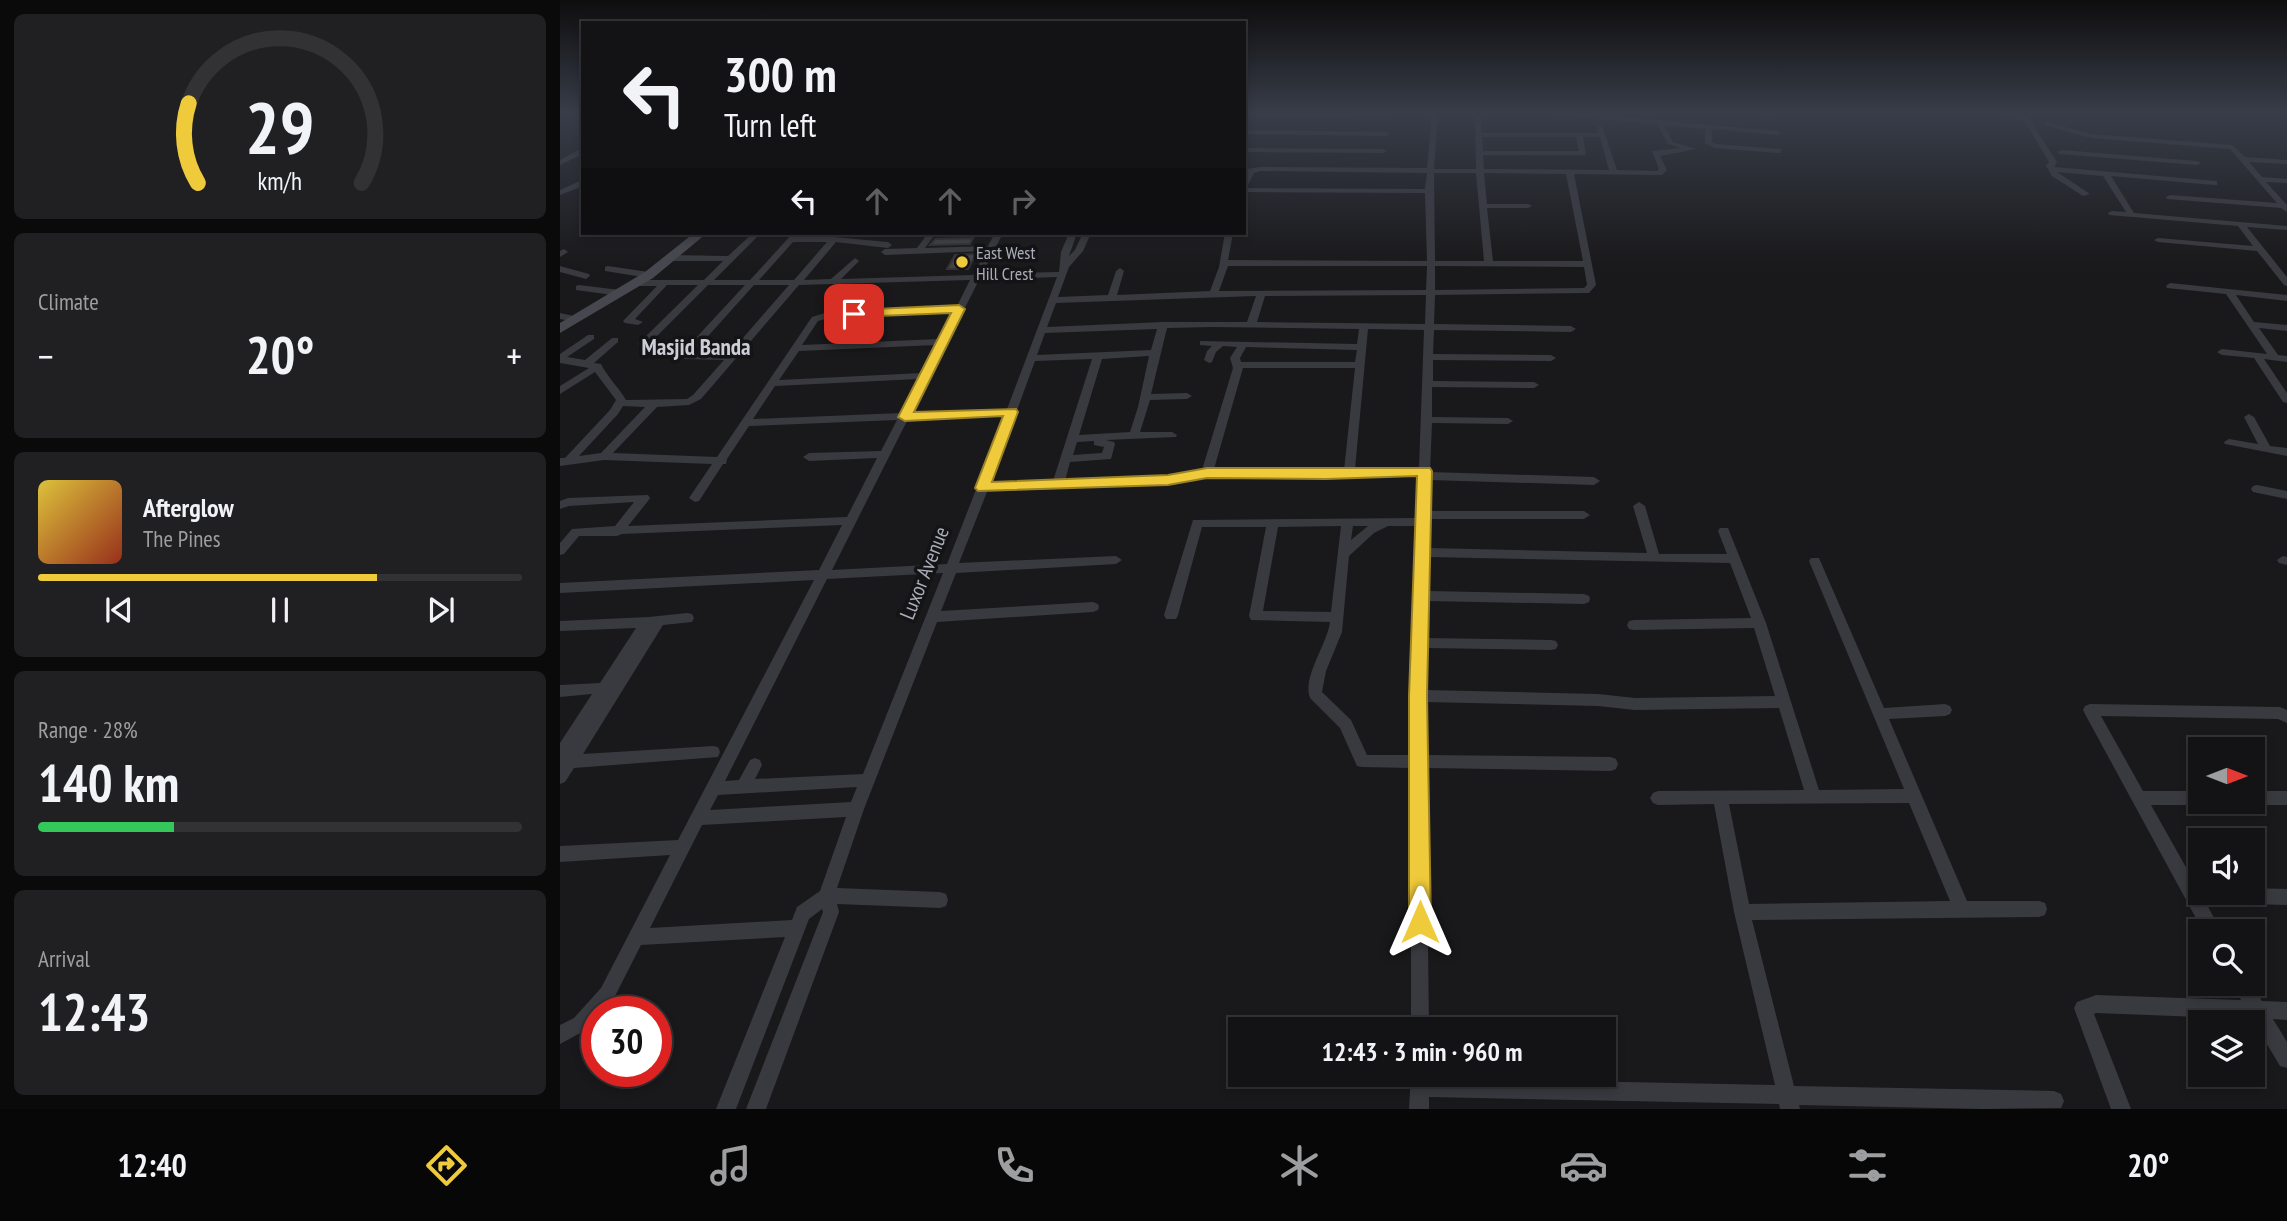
<!DOCTYPE html>
<meta charset="utf-8">
<style>
:root{--surface:#131214;--page:#202022;--text:#f1f3f6;--muted:#9d9ea0;--line:#323234;--accent:#efca3b}
body{margin:0;font-family:"PT Sans Narrow",sans-serif;background:var(--page);color:var(--text);height:100vh;display:flex;flex-direction:column;font-size:26px;white-space:nowrap}
*{box-sizing:border-box;margin:0}
p{font-size:23px;color:var(--muted)}
.icon{flex:none;width:38px;height:38px;fill:none;stroke:currentColor;stroke-width:2;stroke-linecap:round;stroke-linejoin:round}
.map{position:relative;flex:1;overflow:hidden}
.sheet{display:flex;flex-direction:column;gap:14px;padding:14px;background:#0a0a0b;width:560px}
.sheet>*{flex:none}
.top-card{position:absolute;left:21px;top:21px;width:665px;height:214px;border-radius:0px;box-shadow:0 4px 10px #0003,0 0 0 2px var(--line);background:#131214;color:var(--text);overflow:hidden}
.needle{width:46px;rotate:90deg}
.controls{position:absolute;left:1628px;top:737px;display:grid;gap:14px}
.controls a{display:grid;place-items:center;width:77px;height:77px;border-radius:0px;background:var(--surface);box-shadow:0 4px 10px #0003,0 0 0 2px var(--line);font-size:35px}
.speed{position:absolute;left:21px;top:996px;display:flex;gap:14px;font-size:35px;font-weight:700;text-align:center}
.speed>*{display:grid;place-content:center;width:91px;height:91px;border-radius:50%;background:var(--surface);box-shadow:0 4px 10px #0003,0 0 0 2px var(--line);line-height:1}
.speed .limit{border:10px solid #d22;background:#fff;color:#111}
.pin{position:absolute;display:grid;place-items:center;width:60px;height:60px;color:#fff;margin:-30px;border-radius:14px;box-shadow:0 4px 10px #0006}
.me{position:absolute;width:77px;margin:-38px;rotate:0deg;stroke-linejoin:round;filter:drop-shadow(0 0 5px #0008)}
.turn{display:flex;align-items:center;gap:24px;height:147px;padding:0 28px;font-size:32px}
.turn .icon{width:91px;height:91px;stroke-width:2.5}
.turn b{display:block;font-size:49px;line-height:60px}
.lanes{display:flex;align-items:center;height:66px;padding:0 28px;background:#0003;justify-content:center;gap:35px;direction:ltr}
.lanes .off{opacity:.35}
.big{font-size:52px;font-weight:700;line-height:1.1}
.sheet .card{flex:1;display:flex;flex-direction:column;justify-content:center;gap:10px;min-width:0;padding:0 24px;border-radius:10px;background:var(--page)}
.sheet .dial{align-items:center;gap:0}
.dial svg{height:182px;overflow:visible;fill:none;stroke:var(--line);stroke-width:7;stroke-linecap:round;text-anchor:middle}
.dial text{fill:var(--text);stroke:none}
.song{display:flex;align-items:center;gap:21px}
.cover{width:84px;height:84px;border-radius:10px;background:linear-gradient(135deg,hsl(50 70% 55%),hsl(10 70% 35%))}
.played{height:7px;border-radius:4px;background:linear-gradient(90deg,var(--accent) 70%,var(--line) 70%)}
.keys{display:flex;justify-content:space-around;direction:ltr}
.heat{display:flex;justify-content:space-between;align-items:center;font-size:38px;direction:ltr}
.charge{height:10px;border-radius:5px;background:linear-gradient(90deg,#34c759 28%,var(--line) 0)}
.trip{position:absolute;left:668px;top:1017px;width:388px;height:70px;border-radius:0px;background:var(--surface);box-shadow:0 4px 10px #0003,0 0 0 2px var(--line);font-weight:700;line-height:70px;text-align:center}
.dock{display:flex;height:112px;justify-content:space-around;align-items:center;background:#080708;color:var(--muted)}
.dock .icon{width:49px;height:49px}
.dock .active{color:var(--accent)}
.dock b{font-size:32px;color:var(--text)}
main{display:flex;flex:1;min-height:0}
.map>svg:first-child{display:block}
.building{fill:#434347;stroke:#333236;stroke-width:2}
.lines{fill:none;stroke-linecap:round;stroke-linejoin:round}
.street{fill:#393a3f;fill-rule:evenodd}
.secondary{fill:#47484f;fill-rule:evenodd}
.route{fill:#efca3b;stroke:#9b8326;stroke-width:2}
.poi-dot{fill:#efca3b;stroke:#141315;stroke-width:2.5}
.labels{text-anchor:middle;dominant-baseline:central;stroke-width:7;stroke-linejoin:round;paint-order:stroke}
.far-poi-label{font-size:18px;fill:#abaeba;stroke:#141315;text-anchor:start}
.street-label{font-size:21px;fill:#abaeba;stroke:#141315}
.far-district-label{font-size:23px;font-weight:bold;fill:#cccdd6;stroke:#141315}
</style>
<main>
<section class="sheet">
<div class="card dial"><svg viewBox="0 0 100 80">
<path d="M14 69A42 42 0 1 1 86 69"/>
<path d="M14 69A42 42 0 0 1 10 34" stroke="#efca3b"/>
<text x="50" y="56" font-size="32" font-weight="700">29</text>
<text x="50" y="72" font-size="11">km/h</text>
</svg></div>
<div class="card"><p>Climate</p>
<div class="heat"><a>−</a><b class="big">20°</b><a>+</a></div>
</div>
<div class="card">
<div class="song"><i class="cover"></i><div><b>Afterglow</b><p>The Pines</p></div></div>
<div class="played"></div>
<div class="keys"><svg class="icon" aria-label="previous" viewBox="0 0 24 24"><path d="M18 5L8 12l10 7zM5 5v14"/></svg><svg class="icon" aria-label="pause" viewBox="0 0 24 24"><path d="M8 5v14M16 5v14"/></svg><svg class="icon" aria-label="next" viewBox="0 0 24 24"><path d="M6 5l10 7-10 7zM19 5v14"/></svg></div>
</div>
<div class="card"><p>Range · 28%</p><b class="big">140 km</b><div class="charge"></div></div>
<div class="card"><p>Arrival</p><b class="big">12:43</b></div>
</section>
<div class="map">
<svg width="1727" height="1109" viewBox="0 0 1727 1109">
<rect width="100%" height="100%" fill="#19181a"/>
<g class="building">
<path d="M413,238L410,244L370,245L375,239Z"/>
<path d="M416,254L408,269H387L395,255Z"/>
</g>
<g class="lines">
<g class="street">
<path d="M684,113L828,115L831,117L828,119L684,117Z"/>
<path d="M872,113H878L874,169H916L915,118L918,116L921,118L922,133H1038L1037,127L1042,126L1057,170L1097,171L1099,169L1092,151L1121,148L1108,144L1097,124L992,115L989,113H1016L1218,131L1221,133L1218,135L1152,129V142L1156,144L1221,149V153H1218L1155,148L1145,143V129L1104,125L1113,142L1136,149L1100,156L1107,170L1102,175L1014,174L1036,285L1029,293L875,295L874,324L1011,326L1016,329L1011,332L874,330L873,354L991,355L996,358L991,361L873,360V381L974,382L979,385L974,388L872,387V417L948,418L953,421L948,424L872,423L870,472L1034,477L1040,481L1034,485L870,480L869,511H1024L1030,515L1024,519H869V548L1087,553L1073,506L1079,502L1085,506L1099,554H1167L1158,531L1160,528H1168L1206,623L1259,790L1344,789L1249,561L1251,558H1259L1324,708L1385,704L1390,706L1392,710L1390,714L1385,716L1329,719L1407,901H1479L1485,903L1487,909L1485,915L1479,917L1192,920L1234,1086L1494,1091L1501,1094L1504,1101L1501,1108L1423,1109L1239,1105L1240,1109H1220L1219,1104L869,1097V1109H849L851,1074H869V1078L1215,1085L1174,912L1154,804L1098,805L1093,803L1090,798L1093,793L1098,791L1244,790L1219,708L1075,710L1038,706L865,702L866,755L1051,757L1056,759L1058,764L1056,769L1051,771L866,768L869,1029H851V768L802,767L797,766L780,728L750,698C742,677 767,645 770,622L691,620L689,616L706,527H642L618,615L616,619H606L604,615L633,520L857,518L859,475L766,478L647,477L604,484L427,492L399,563L556,556L562,560L556,564L396,573L381,611L533,602L538,604L539,607L538,610L533,612L377,622L304,809L277,888L380,892L386,894L388,900L386,906L380,908L277,904L279,912L206,1109H186L263,912L262,909L249,919L176,1109H156L225,937L81,945L53,1000L43,1012H37V1019L26,1030L0,1044V1025L14,1018L41,988L110,855L0,862V846L118,840L254,580L0,593V583L259,570L282,525L62,534L57,536H19L4,554L0,555V543L12,529L55,526L74,502L9,506L0,509V501L8,498L88,495L90,498L88,501L68,526L287,517L317,458L249,461L243,457L249,453L321,451L337,420L189,426L167,459L166,464H163L139,501L135,502L129,498L152,464L44,460L0,466V458H5L50,410L56,400L35,372L0,394V386L29,368L0,363V354L28,335H34V339L7,357L25,360L52,338H58V342L34,363L41,364C46,375 59,388 66,400L127,399L133,395L164,360L124,359L122,354L129,346L83,347L78,344L138,285H107L75,319L83,322L78,325L65,323L63,321L97,286H76L72,283L76,280H144L163,261H111L107,258L111,255L168,256L193,233H201L154,280H190L233,233H241L238,237H274L328,242L332,245L328,248L276,242L244,280L271,279L295,258L299,261L281,279L413,275L426,251L325,255L321,252L325,249L357,248L368,233H376L365,248L428,246L435,233H443L422,274L499,272L501,252L509,233H517L509,256L515,250L523,233H531L523,251L509,267L498,297L548,295L556,271L560,268L564,271L557,295L650,291L659,267L665,233H673L668,260L867,261L865,193L684,192V188L865,189L867,173L700,171L694,173L688,185L684,187V177L688,169L700,167L867,168ZM922,137H1016L1019,151H923ZM1023,137H1040L1049,170L924,169L923,155H1026ZM874,173H916L924,261H875ZM924,173L1006,174L1023,261H933L927,208H968L972,206L968,204H927ZM233,242H267L234,280H199ZM668,266H867L866,290L659,291ZM875,266L1024,267L1027,285L1024,288L875,290ZM497,277L447,409L352,413L419,280ZM410,280L397,306L268,312L252,317L157,457L53,453L97,407L129,405L141,399L239,285ZM148,285H185L134,340L92,341ZM194,285H229L169,354H132ZM866,295L865,324L697,322L705,296ZM696,296L687,322H603L487,327L496,303ZM394,312L379,339L242,345L258,321L269,318ZM653,327L799,329L797,344L640,341V345L652,346L647,351L644,360L649,363L652,362L656,352L663,346L677,347L670,358L673,368L642,470L604,476L505,481L510,462L551,459L555,444L554,442L546,440L616,437L617,435L612,432H580L590,400L627,399L632,396L627,393L591,394L607,328ZM597,329L591,350L477,355L485,333ZM808,329L864,330L859,467L795,469ZM376,345L362,373L219,380L239,351ZM686,347L797,350L795,362H681L680,358ZM589,356L578,407L570,432L519,435L542,359ZM532,359L493,481L430,484L475,361ZM683,368H795L784,470L654,469ZM358,379L341,413L193,419L215,386ZM63,406L85,407L41,453L19,456L58,414ZM445,415L387,564L272,570L348,419ZM534,441V445L544,447L542,453L513,455L517,442ZM781,526L771,612L703,611L718,527ZM793,526H808L791,540ZM828,526H857L854,596L851,755H807L791,720L762,692L766,671L782,632L789,556L814,533ZM868,557L1170,563L1191,618L1074,620L1069,621L1067,625L1069,629L1074,630L1194,628L1215,696L1075,698L1038,694L865,690L866,648L991,650L996,649L998,645L996,641L991,640L866,638L867,601L1024,604L1029,602L1030,599L1029,596L1024,594L868,591ZM383,573L303,774L195,779L202,765L200,760L195,758L190,760L179,780L165,781L267,579ZM297,787L291,802L150,810L158,795ZM1349,803L1390,901L1189,904L1169,804ZM286,817L260,891L237,907L232,920L90,928L142,825Z"/>
<path d="M1185,113H1216L1218,115L1215,117Z"/>
<path d="M1437,113H1451L1468,117L1497,162L1494,167L1657,181V185H1654L1551,176L1574,213L1727,226V230L1687,227L1727,277V286L1724,285L1697,251L1598,242L1594,240L1598,238L1693,246L1678,226L1549,215L1548,213L1552,211L1566,212L1543,176L1497,172L1530,194L1523,196L1492,176L1486,166L1489,162L1464,120Z"/>
<path d="M1487,122L1531,134L1672,145L1685,157L1727,160V164L1689,162L1702,177L1727,179V183L1706,182L1727,205V212L1721,208L1607,199L1606,197L1610,195L1717,203L1670,149L1531,138L1485,125L1484,124Z"/>
<path d="M684,130L826,132L829,134L826,136L684,134Z"/>
<path d="M684,148L823,149L827,151L823,153L684,152Z"/>
<path d="M20,149H23V154L0,165V160Z"/>
<path d="M1502,150L1637,161L1641,163L1637,165L1499,154L1498,152Z"/>
<path d="M20,181H23V186L0,195V190Z"/>
<path d="M4,249L8,252L0,257V251Z"/>
<path d="M0,266L29,274L30,276L26,279L0,272Z"/>
<path d="M48,266L89,272L93,275L89,278L45,271V267Z"/>
<path d="M1610,283L1727,295V301L1676,295L1694,322L1727,325V331L1699,328L1718,355L1727,356V362L1704,359L1727,393V403L1723,402L1694,358L1662,355L1657,352L1662,349L1707,354L1666,294L1607,288L1606,286Z"/>
<path d="M19,285L60,290L64,293L60,296L16,290V286Z"/>
<path d="M0,313L19,317L21,319L16,322L0,319Z"/>
<path d="M1689,414L1694,417L1710,446L1727,448V456L1665,444L1664,442L1669,439L1698,444L1684,417Z"/>
<path d="M1697,485L1727,491V499L1693,492L1691,489L1693,486Z"/>
<path d="M1723,556L1727,557V565L1719,563L1717,560Z"/>
<path d="M127,613L132,614L134,618L132,622L103,625L23,754L153,746L158,747L160,752L158,757L14,768L5,782L0,784V743L32,694L0,697V685L40,683L76,628L0,631V621L89,617Z"/>
<path d="M1530,704L1720,707L1727,710V723L1718,719L1541,716L1583,791H1640V802H1646L1640,805H1591L1637,887H1640V892H1692V888L1727,889V905L1646,903L1661,931H1643L1525,714L1523,710L1525,706Z"/>
<path d="M1692,791H1727V805H1692L1687,803L1692,802Z"/>
<path d="M1672,984H1691L1702,1001L1727,1002V1020L1713,1019L1727,1042V1068L1720,1066L1692,1019L1536,1013L1534,1014L1571,1109H1551L1514,1008L1517,1002L1536,995L1681,1000Z"/>
</g>
<path class="secondary" d="M134,233H147L93,278L0,333V323L85,272Z"/>
</g>
<linearGradient id="sky" x2="0" y2="1"><stop stop-color="#0e0d0e"/><stop offset="0.42" stop-color="#383d49"/><stop offset="1" stop-color="#383d49" stop-opacity="0"/></linearGradient>
<rect width="1727" height="268" fill="url(#sky)"/>
<path class="route" d="M399,305L405,309L354,412L456,409L458,412L432,482L608,475L647,468H870L872,471L867,696L871,922L867,930L860,933L852,930L849,922V696L857,476L766,479L647,478L608,485L418,491L415,488L443,416L345,421L338,417L391,313L294,317L288,314L294,310Z"/>
<circle class="poi-dot" cx="402" cy="262" r="7"/>
<g class="labels">
<g class="far-poi-label">
<text x="416" y="252">East West<tspan x="416" dy="21">Hill Crest</tspan></text>
</g>
<g class="street-label">
<text transform="translate(364 573) rotate(-68)">Luxor Avenue</text>
</g>
<g class="far-district-label">
<text x="136" y="346">Masjid Banda</text>
</g>
</g>
</svg>
<div class="controls">
<a><svg class="needle" viewBox="-14 -14 28 28"><path d="M0-13l5 13h-10z" fill="#e53935"/><path d="M0 13l5-13h-10z" fill="#9d9ea0"/></svg></a>
<a><svg class="icon" aria-label="sound" viewBox="0 0 24 24"><path d="M4 9h4l5-4v14l-5-4H4zM17 9q2 3 0 6"/></svg></a>
<a><svg class="icon" aria-label="search" viewBox="0 0 24 24"><circle cx="10" cy="10" r="6"/><path d="M15 15l6 6"/></svg></a>
<a><svg class="icon" aria-label="layers" viewBox="0 0 24 24"><path d="M12 4l9 5-9 5-9-5zM3 14l9 5 9-5"/></svg></a>
</div>
<div class="speed"><div class="limit">30</div></div>
<div class="pin" style="left:294px;top:314px;background:#d93025"><svg class="icon" aria-label="arrive" viewBox="0 0 24 24"><path d="M6 21V4h12l-3 4 3 4H6"/></svg></div>
<svg class="me" style="left:860px;top:922px" viewBox="-20 -20 40 40"><path d="M0-17L14 15 0 8-14 15z" fill="#efca3b" stroke="#fff" stroke-width="4"/></svg>
<div class="trip">12:43 · 3 min · 960 m</div>
<div class="top-card">
<div class="turn"><svg class="icon" aria-label="left" viewBox="0 0 24 24"><path d="M17 20v-9H6M10 6l-5 5 5 5"/></svg><div><b>300 m</b>Turn left</div></div>
<div class="lanes"><svg class="icon" aria-label="left" viewBox="0 0 24 24"><path d="M17 20v-9H6M10 6l-5 5 5 5"/></svg><svg class="icon off" aria-label="ahead" viewBox="0 0 24 24"><path d="M12 20V5M6 11l6-6 6 6"/></svg><svg class="icon off" aria-label="ahead" viewBox="0 0 24 24"><path d="M12 20V5M6 11l6-6 6 6"/></svg><svg class="icon off" aria-label="right" viewBox="0 0 24 24"><path d="M7 20v-9h11M14 6l5 5-5 5"/></svg></div>
</div>
</div>
</main>
<nav class="dock">
<b>12:40</b>
<svg class="icon active" aria-label="directions" viewBox="0 0 24 24"><path d="M12 3l9 9-9 9-9-9zM9 14v-3h6M13 9l2 2-2 2"/></svg>
<svg class="icon" aria-label="music" viewBox="0 0 24 24"><path d="M9 18V5l10-2v13"/><circle cx="6" cy="18" r="3"/><circle cx="16" cy="16" r="3"/></svg>
<svg class="icon" aria-label="phone" viewBox="0 0 24 24"><path d="M5 4h4l2 5-3 2q2 4 5 5l2-3 5 2v4C11 20 4 13 5 4z"/></svg>
<svg class="icon" aria-label="climate" viewBox="0 0 24 24"><path d="M12 3v18M4 7l16 10M4 17L20 7"/></svg>
<svg class="icon" aria-label="car" viewBox="0 0 24 24"><path d="M5 17H2v-5l4-1 3-4h7l3 4 3 1v5h-3M9 17h6M6 11h13"/><circle cx="7" cy="17" r="2"/><circle cx="17" cy="17" r="2"/></svg>
<svg class="icon" aria-label="filters" viewBox="0 0 24 24"><path d="M4 7h16M4 17h16"/><circle cx="9" cy="7" r="2"/><circle cx="15" cy="17" r="2"/></svg>
<b>20°</b>
</nav>
